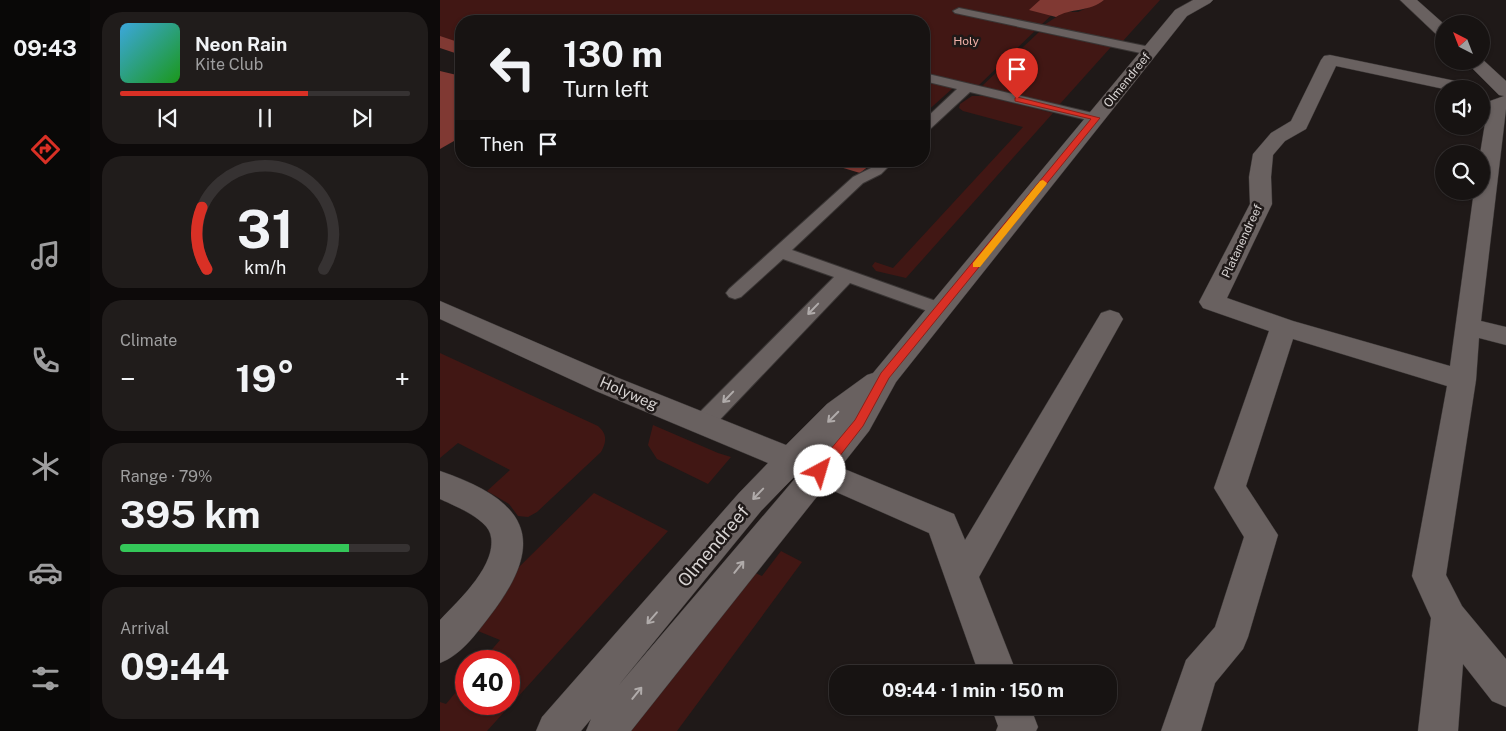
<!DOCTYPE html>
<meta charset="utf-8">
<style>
:root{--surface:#171312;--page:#201c1b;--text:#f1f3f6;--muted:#9e9e9f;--line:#363232;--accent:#d93025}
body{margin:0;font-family:"Public Sans",sans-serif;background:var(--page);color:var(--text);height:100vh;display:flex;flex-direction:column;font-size:19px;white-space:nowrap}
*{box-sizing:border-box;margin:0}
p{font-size:16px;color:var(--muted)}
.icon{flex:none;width:28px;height:28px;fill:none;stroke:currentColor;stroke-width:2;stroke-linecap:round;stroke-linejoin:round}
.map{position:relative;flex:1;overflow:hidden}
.details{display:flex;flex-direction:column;gap:12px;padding:12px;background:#0d0a0a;width:350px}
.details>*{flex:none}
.guide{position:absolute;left:15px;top:15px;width:475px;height:152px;border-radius:20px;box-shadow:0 1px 4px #0004,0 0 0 1px var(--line);background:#171312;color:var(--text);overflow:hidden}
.needle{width:32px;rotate:318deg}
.controls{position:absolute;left:995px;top:15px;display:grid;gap:10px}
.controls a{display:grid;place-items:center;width:55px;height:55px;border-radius:50%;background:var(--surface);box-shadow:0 1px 4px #0004,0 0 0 1px var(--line);font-size:25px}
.speed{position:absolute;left:15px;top:650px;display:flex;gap:10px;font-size:25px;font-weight:700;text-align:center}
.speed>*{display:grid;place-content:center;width:65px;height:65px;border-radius:50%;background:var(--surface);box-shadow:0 1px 4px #0004,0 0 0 1px var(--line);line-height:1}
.speed .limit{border:8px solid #d22;background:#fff;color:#111}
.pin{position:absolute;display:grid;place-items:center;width:42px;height:42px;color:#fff;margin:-51px -21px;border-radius:50% 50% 50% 0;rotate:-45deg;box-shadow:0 0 5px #0007}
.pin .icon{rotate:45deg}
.me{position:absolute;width:55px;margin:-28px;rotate:39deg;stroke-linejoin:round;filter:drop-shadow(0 0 4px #0008)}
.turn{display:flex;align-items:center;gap:18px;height:105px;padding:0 25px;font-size:22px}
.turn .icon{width:65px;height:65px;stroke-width:2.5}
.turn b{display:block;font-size:35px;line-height:42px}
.then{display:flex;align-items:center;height:48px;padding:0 25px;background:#0003;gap:10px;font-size:19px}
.big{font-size:38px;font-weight:700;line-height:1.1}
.details .widget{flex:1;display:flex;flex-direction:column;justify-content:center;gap:8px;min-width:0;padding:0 18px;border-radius:20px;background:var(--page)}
.details .dial{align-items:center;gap:0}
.dial svg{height:130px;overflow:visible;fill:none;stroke:var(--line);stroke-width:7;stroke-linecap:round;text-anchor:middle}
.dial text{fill:var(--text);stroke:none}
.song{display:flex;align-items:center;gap:15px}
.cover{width:60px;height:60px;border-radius:8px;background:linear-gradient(135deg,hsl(200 70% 55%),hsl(120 70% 35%))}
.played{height:5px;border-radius:2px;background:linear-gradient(90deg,var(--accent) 65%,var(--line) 65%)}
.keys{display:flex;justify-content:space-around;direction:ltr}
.heat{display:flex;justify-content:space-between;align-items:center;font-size:28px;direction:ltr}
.charge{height:8px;border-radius:4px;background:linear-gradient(90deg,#34c759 79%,var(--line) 0)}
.trip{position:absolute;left:389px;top:665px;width:288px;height:50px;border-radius:20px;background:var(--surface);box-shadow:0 1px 4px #0004,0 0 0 1px var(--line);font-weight:700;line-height:50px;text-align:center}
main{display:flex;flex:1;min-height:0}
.tab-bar{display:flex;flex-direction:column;width:90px;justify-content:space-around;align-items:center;background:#090807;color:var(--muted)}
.tab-bar .icon{width:35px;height:35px}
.tab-bar .current{color:var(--accent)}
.tab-bar b{font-size:22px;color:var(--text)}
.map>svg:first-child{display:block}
.green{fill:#411714}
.forest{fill:#803933}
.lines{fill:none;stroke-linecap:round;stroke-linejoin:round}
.service-casing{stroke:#3a3635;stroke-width:2}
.minor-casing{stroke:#3a3635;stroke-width:1}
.tertiary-casing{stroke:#3a3635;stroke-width:1}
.service{fill:#696160;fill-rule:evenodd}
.minor{fill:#696160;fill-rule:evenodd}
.tertiary{fill:#696160;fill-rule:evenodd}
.oneway{stroke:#b0abaa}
.route{fill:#d93025;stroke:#8d1f18}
.slow{fill:#f59e0b}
.labels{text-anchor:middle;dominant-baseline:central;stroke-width:5;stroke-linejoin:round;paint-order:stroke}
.far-park-label{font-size:12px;fill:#f1b0a8;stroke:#1f1918}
.far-street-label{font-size:12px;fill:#d7d3d2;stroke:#1f1918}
.street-label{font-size:15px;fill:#d7d3d2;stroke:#1f1918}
.near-street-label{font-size:18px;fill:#d7d3d2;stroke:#1f1918}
</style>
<main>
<nav class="tab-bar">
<b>09:43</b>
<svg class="icon current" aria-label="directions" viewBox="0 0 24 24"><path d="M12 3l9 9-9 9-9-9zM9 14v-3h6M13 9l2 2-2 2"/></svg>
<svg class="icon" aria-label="music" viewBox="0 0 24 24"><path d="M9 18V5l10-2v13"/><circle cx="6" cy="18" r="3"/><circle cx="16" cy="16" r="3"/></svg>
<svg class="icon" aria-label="phone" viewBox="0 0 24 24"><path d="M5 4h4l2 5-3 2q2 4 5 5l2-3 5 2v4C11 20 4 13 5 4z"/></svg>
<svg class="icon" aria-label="climate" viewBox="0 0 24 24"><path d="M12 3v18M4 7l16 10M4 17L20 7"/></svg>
<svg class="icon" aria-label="car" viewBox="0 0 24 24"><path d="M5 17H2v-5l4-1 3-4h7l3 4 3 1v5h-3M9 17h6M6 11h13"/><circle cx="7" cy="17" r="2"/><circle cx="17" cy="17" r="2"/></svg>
<svg class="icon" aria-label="filters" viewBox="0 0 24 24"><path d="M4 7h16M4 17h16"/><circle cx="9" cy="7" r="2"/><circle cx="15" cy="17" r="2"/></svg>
</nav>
<section class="details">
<div class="widget">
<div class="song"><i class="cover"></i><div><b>Neon Rain</b><p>Kite Club</p></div></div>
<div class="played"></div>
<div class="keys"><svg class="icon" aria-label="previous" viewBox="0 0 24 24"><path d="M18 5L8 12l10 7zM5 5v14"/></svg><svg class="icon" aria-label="pause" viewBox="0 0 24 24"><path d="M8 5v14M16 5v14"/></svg><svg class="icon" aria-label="next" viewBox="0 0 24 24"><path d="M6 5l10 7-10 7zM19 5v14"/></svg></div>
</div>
<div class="widget dial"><svg viewBox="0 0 100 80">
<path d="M14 69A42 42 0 1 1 86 69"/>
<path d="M14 69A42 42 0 0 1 11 31" stroke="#d93025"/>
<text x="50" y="56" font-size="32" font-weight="700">31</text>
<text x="50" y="72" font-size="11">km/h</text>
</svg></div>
<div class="widget"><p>Climate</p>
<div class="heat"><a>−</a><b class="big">19°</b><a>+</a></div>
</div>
<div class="widget"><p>Range · 79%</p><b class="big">395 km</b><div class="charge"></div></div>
<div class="widget"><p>Arrival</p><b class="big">09:44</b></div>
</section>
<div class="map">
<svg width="1066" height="731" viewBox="0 0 1066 731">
<rect width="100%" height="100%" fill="#1f1918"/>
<g class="green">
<path d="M0,0H627L538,86L513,88L484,114V21H21V48L0,41Z"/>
<path d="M664,0H720L682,42L601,27L624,12H638Z"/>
<path d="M599,32L671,47L619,105L541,87Z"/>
<path d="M532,96H544L613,113L466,278L436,271L432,266L435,262L453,268L583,127L523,111L519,108L520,104Z"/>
<path d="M0,353L158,426C167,434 167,441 161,452L97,512L88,517L78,516L69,504L47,491L70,470L18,443L0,458Z"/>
<path d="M213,425L278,453L291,457L268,484L217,459L208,445Z"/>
<path d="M154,493L228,531L47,731H0V702L6,704L26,680V704H69V661H42L60,640L33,629L78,568Z"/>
<path d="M341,551L362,562L237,731H185L311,571L322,576Z"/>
</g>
<g class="forest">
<path d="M600,0H664C650,12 630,8 616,17L589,10Z"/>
<path d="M0,36L21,43V55L0,48Z"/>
<path d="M0,71L21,76V137L0,149Z"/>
<path d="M380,161H419L430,165L420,173Z"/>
</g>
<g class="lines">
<defs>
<g id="service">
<path d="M519,8L710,47L716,51L710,55L515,13L513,11Z"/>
<path d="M484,73L661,115L663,118L656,122L530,92L489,130L484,131V120L517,89L484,81Z"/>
<path d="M438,161H454L441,174L423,183L352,250L507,305L509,309L507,313L500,315L493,313L410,283L270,430L262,432L254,430L251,424L254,418L394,277L343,259L301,297L295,299L289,297L286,293L289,289L413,177L431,168Z"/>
</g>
<g id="minor">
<path d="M960,0H977L1004,24V38L998,36Z"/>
<path d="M890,55L1030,84L1036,85L1039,89H1004L896,66L866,129L845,141L833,155L831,177L832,204L787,298L853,321L1010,366L1034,191H1041L1040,154L1048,105L1050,101L1064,96L1059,95L1025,61H1041V58L1066,81V109L1041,321L1066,327V345L1039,338L1036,380L1006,575L1022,606L1066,659V707L1052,701L1023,664L1018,731H978L991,618L972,576L1007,386L853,339L806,486L838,535L808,637L803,649L775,683L761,731H721L746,660L775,627L804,537L774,488L829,331L763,308L759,302L810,204L809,177L813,154L831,133L851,121L881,60L884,56Z"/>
<path d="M670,310L679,313L683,319L539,577L577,674H539L489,533L369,480L364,471L369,462L380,459L514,514L525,540L661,313Z"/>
<path d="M0,471C88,501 109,540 49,617C36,634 21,655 0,663V620C18,601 60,563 50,533C45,518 13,505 0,499Z"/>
<path d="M551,706H590L598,727L596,731H556L558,726Z"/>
</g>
<path id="tertiary" d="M753,0H773L770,3L747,16L456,382L429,431L191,731H146L151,719L141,731H96L102,717L299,493L328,463L156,391L0,319V301L176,377L346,445L387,404L427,375L433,373L735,10ZM356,475H358L178,686L321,511Z"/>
</defs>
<use href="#service" class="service-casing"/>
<use href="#minor" class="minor-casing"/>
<use href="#tertiary" class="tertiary-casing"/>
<use href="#service" class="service"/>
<use href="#minor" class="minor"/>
<use href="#tertiary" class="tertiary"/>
</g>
<defs><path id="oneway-shaft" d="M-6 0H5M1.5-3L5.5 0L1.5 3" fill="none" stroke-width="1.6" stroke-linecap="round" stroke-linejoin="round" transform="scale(1.25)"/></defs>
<g class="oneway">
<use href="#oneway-shaft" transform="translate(373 309) rotate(134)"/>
<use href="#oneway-shaft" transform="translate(288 397) rotate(134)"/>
<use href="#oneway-shaft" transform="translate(393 417) rotate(135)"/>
<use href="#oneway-shaft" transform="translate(318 494) rotate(134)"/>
<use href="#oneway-shaft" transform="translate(299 567) rotate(-51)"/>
<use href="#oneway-shaft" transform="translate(212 618) rotate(131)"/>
<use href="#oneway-shaft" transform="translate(197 693) rotate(-51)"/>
</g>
<path class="route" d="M577,97L660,118L449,378L423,426L385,475H375L374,471L375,468L415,420L441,373L651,119L575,101V98Z"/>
<path class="slow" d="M603,180L607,183L606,185L540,267H533V263L600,181Z"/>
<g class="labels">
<g class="far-park-label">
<text x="526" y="41">Holy</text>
</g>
<g class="far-street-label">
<text transform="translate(687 80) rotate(-51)">Olmendreef</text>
<text transform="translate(802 241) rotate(-65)">Platanendreef</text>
</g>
<g class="street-label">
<text transform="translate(189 393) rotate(23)">Holyweg</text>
</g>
<g class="near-street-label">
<text transform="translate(273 546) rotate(-50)">Olmendreef</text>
</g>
</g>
</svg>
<div class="controls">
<a><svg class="needle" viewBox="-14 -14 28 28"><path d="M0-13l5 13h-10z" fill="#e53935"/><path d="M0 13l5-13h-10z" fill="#9e9e9f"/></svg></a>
<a><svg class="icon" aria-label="sound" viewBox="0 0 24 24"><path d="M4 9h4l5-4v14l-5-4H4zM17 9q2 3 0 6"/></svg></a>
<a><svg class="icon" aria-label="search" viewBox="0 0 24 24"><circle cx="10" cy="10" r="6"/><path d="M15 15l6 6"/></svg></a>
</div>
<div class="speed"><div class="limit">40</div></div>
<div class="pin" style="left:577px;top:99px;background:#d93025"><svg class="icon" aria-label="arrive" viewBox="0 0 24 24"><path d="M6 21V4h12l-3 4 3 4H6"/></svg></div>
<svg class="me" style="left:380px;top:471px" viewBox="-20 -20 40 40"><circle r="19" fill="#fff"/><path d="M0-13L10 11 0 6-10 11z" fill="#d93025"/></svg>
<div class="trip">09:44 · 1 min · 150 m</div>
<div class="guide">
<div class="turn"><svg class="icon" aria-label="left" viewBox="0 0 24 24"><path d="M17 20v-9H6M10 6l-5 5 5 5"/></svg><div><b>130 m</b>Turn left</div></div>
<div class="then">Then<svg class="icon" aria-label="arrive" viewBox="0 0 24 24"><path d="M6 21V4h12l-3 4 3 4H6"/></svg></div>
</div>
</div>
</main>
